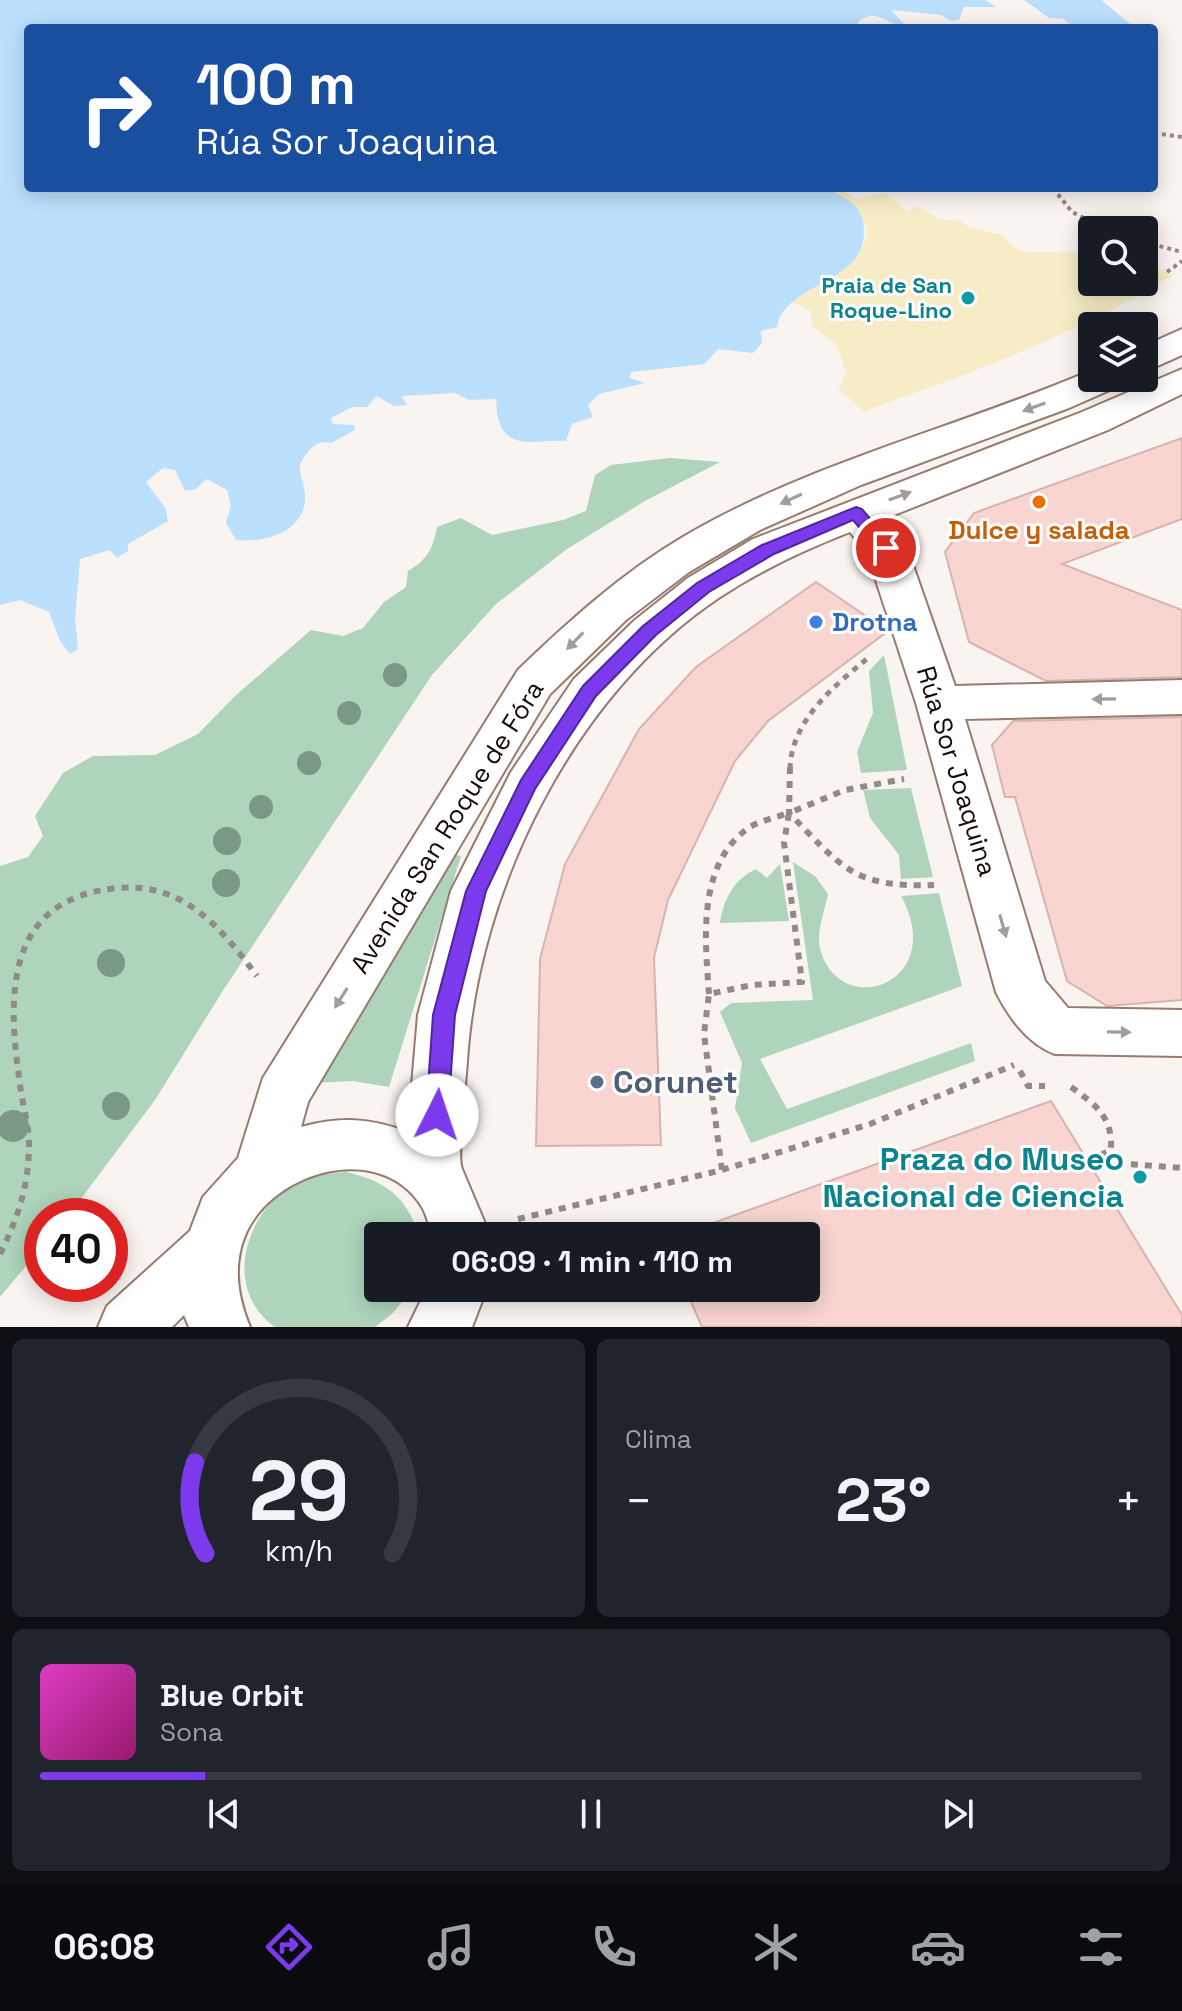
<!DOCTYPE html>
<html lang="es">
<meta charset="utf-8">
<style>
:root{--surface:#171b24;--page:#20242c;--text:#f1f3f6;--muted:#9ea1a6;--line:#363941;--accent:#7c3aed}
body{margin:0;font-family:"Space Grotesk",sans-serif;background:var(--page);color:var(--text);height:100vh;display:flex;flex-direction:column;font-size:30px;white-space:nowrap}
*{box-sizing:border-box;margin:0}
p{font-size:26px;color:var(--muted)}
.icon{flex:none;width:44px;height:44px;fill:none;stroke:currentColor;stroke-width:2;stroke-linecap:round;stroke-linejoin:round}
.map{position:relative;height:1327px;overflow:hidden}
.side{display:flex;flex-direction:column;gap:12px;padding:12px;background:#0d0f14;flex:1}
.side>*{flex:none}
.guide{position:absolute;left:24px;top:24px;width:1134px;height:168px;border-radius:8px;box-shadow:0 4px 20px #0003;background:#1a4fa0;color:#fff;overflow:hidden}
.controls{position:absolute;left:1078px;top:216px;display:grid;gap:16px}
.controls a{display:grid;place-items:center;width:80px;height:80px;border-radius:8px;background:var(--surface);box-shadow:0 4px 20px #0003;font-size:40px}
.speed{position:absolute;left:24px;top:1198px;display:flex;gap:16px;font-size:40px;font-weight:700;text-align:center}
.speed>*{display:grid;place-content:center;width:104px;height:104px;border-radius:50%;background:var(--surface);box-shadow:0 4px 20px #0003;line-height:1}
.speed .limit{border:12px solid #d22;background:#fff;color:#111}
.pin{position:absolute;display:grid;place-items:center;width:68px;height:68px;color:#fff;margin:-34px;border:4px solid #fff;border-radius:50%;box-shadow:0 2px 8px #0007}
.me{position:absolute;width:88px;margin:-44px;rotate:4deg;stroke-linejoin:round;filter:drop-shadow(0 0 6px #0008)}
.turn{display:flex;align-items:center;gap:28px;height:168px;padding:0 40px;font-size:36px}
.turn .icon{width:104px;height:104px;stroke-width:2.5}
.turn b{display:block;font-size:56px;line-height:68px}
.big{font-size:60px;font-weight:700;line-height:1.1}
.side .tile{flex:1;display:flex;flex-direction:column;justify-content:center;gap:12px;min-width:0;padding:0 28px;border-radius:12px;background:var(--page)}
.side .dial{align-items:center;gap:0}
.dial svg{height:208px;overflow:visible;fill:none;stroke:var(--line);stroke-width:7;stroke-linecap:round;text-anchor:middle}
.dial text{fill:var(--text);stroke:none}
.song{display:flex;align-items:center;gap:24px}
.cover{width:96px;height:96px;border-radius:12px;background:linear-gradient(135deg,hsl(310 70% 55%),hsl(320 70% 35%))}
.played{height:8px;border-radius:4px;background:linear-gradient(90deg,var(--accent) 15%,var(--line) 15%)}
.keys{display:flex;justify-content:space-around;direction:ltr}
.heat{display:flex;justify-content:space-between;align-items:center;font-size:44px;direction:ltr}
.side .tiles{flex:1;display:grid;gap:12px;grid-template-columns:1fr 1fr}
.tile:last-child{grid-column:span 2}
.trip{position:absolute;left:364px;top:1222px;width:456px;height:80px;border-radius:8px;background:var(--surface);box-shadow:0 4px 20px #0003;font-weight:700;line-height:80px;text-align:center}
.menu{display:flex;height:128px;justify-content:space-around;align-items:center;background:#090b0e;color:var(--muted)}
.menu .icon{width:56px;height:56px}
.menu .active{color:var(--accent)}
.menu b{font-size:36px;color:var(--text)}
.map>svg:first-child{display:block}
.green{fill:#aed4bb}
.sand{fill:#f6ecc6}
.water{fill:#bbe0fd}
.building{fill:#f8d5d0;stroke:#d6b4af;stroke-width:2}
.lines{fill:none;stroke-linecap:round;stroke-linejoin:round}
.minor-casing{stroke:#977b6e;stroke-width:4}
.path-far2{stroke:#928a86;stroke-width:4;stroke-dasharray:4 4;stroke-linecap:butt}
.path-far1{stroke:#928a86;stroke-width:5;stroke-dasharray:6 6;stroke-linecap:butt}
.path{stroke:#928a86;stroke-width:6;stroke-dasharray:7 7;stroke-linecap:butt}
.minor{fill:#fff;fill-rule:evenodd}
.tree{fill:#7a9886}
.oneway{fill:#a19d9c}
.route{fill:#7c3aed;stroke:#51269a;stroke-width:2}
.culture-dot{fill:#0f9aa8;stroke:#fff;stroke-width:3}
.food-dot{fill:#e8710a;stroke:#fff;stroke-width:3}
.shop-dot{fill:#3f7fe0;stroke:#fff;stroke-width:3}
.service-dot{fill:#5c6f8a;stroke:#fff;stroke-width:3}
.labels{text-anchor:middle;dominant-baseline:central;stroke-width:6;stroke-linejoin:round;paint-order:stroke}
.far-culture-label{font-size:22px;font-weight:bold;fill:#0d838f;stroke:#fff;text-anchor:end}
.food-label{font-size:26px;font-weight:bold;fill:#c56008;stroke:#fff}
.shop-label{font-size:26px;font-weight:bold;fill:#366cbe;stroke:#fff;text-anchor:start}
.street-label{font-size:26px;fill:#150b07;stroke:#fff}
.near-service-label{font-size:32px;font-weight:bold;fill:#4e5e75;stroke:#fff;text-anchor:start}
.near-culture-label{font-size:32px;font-weight:bold;fill:#0d838f;stroke:#fff;text-anchor:end}
</style>
<div class="map">
<svg width="1182" height="1327" viewBox="0 0 1182 1327">
<rect width="100%" height="100%" fill="#faf4f1"/>
<g class="green">
<path d="M670,458L720,462L645,501L567,549L496,604L432,675L224,989L155,1100L68,1216H42V1247L0,1297V866L28,857L43,836L35,816L63,773L93,756L155,755L198,734L235,696L311,630L343,636L363,628L384,602L406,587L408,571C427,560 433,549 437,527L461,518L492,535L563,520L586,511L595,475L611,465Z"/>
<path d="M884,655L907,770L861,773L857,752L873,713L869,671Z"/>
<path d="M911,788L933,877L901,879L899,855L870,818L863,790Z"/>
<path d="M449,853L461,856L389,1087L353,1081L313,1083Z"/>
<path d="M793,862L815,876L828,894C825,909 816,933 820,949C840,1022 949,983 901,896L939,893L962,986L760,1059L787,1109L971,1043L975,1061L751,1143L735,1108L742,1063L720,1012L731,1003L813,1000Z"/>
<path d="M780,864L789,921L720,923C724,899 733,880 756,869L767,878Z"/>
<path d="M346,1172C386,1181 407,1197 419,1236H378V1288H411L410,1292L392,1314L375,1327H275C225,1292 242,1221 286,1189C304,1177 325,1174 346,1172Z"/>
</g>
<path class="sand" d="M825,188H839L857,199L885,193L908,212L917,206L940,219L960,221L969,227L1002,235L1013,247L1026,252L1092,253V282H1144V264L1174,275C1077,334 970,374 864,411L839,389L846,373L837,345L812,326L810,310L792,302C813,289 842,273 858,254C882,225 849,198 825,188Z"/>
<g class="water">
<path d="M0,0H985L997,7H964L959,20L950,21L941,15L891,10L908,28C890,28 876,4 857,23L867,28H28V188H825C846,197 864,206 864,230C866,285 786,281 777,327L761,331L762,343L753,353L718,349L705,364L631,372L630,378L645,383L599,394L588,405L593,417L572,424L566,441C537,439 503,454 497,412C496,408 497,403 496,399L469,400L455,393L402,396L407,405L394,406L377,396L367,407H352L331,418L333,424L354,425L355,430L331,443C315,439 308,451 300,464C299,475 304,483 305,494C307,532 265,543 236,540L226,523L231,505L227,490L207,479L196,489L185,491L175,470L163,468L146,482L166,509L168,521L128,544V551L117,558L110,550L80,559L75,619L78,649L70,654L60,641L49,612L20,600L0,605Z"/>
<path d="M1024,0H1101L1135,28H1075L1063,19L1049,18Z"/>
</g>
<g class="building">
<path d="M1182,438V519L1062,564L1182,610V677L1046,681L969,642L945,552L974,513Z"/>
<path d="M816,582L888,631L768,721L735,761L668,900L654,958L661,1145L536,1146L540,959L565,864L639,729L696,667Z"/>
<path d="M1182,717V1000L1107,1006L1067,981L1015,797H1005L992,745L1013,721Z"/>
<path d="M1051,1101L1182,1315V1327H702L685,1288H806V1236H677Z"/>
</g>
<g class="lines">
<defs>
<g id="minor">
<path d="M1182,329V355L1144,372V346Z"/>
<path d="M1182,369V394L1108,430L884,519L907,548L955,686L1182,680V714L965,719L1045,981L1068,1008L1182,1010V1056L1055,1054C1028,1044 1009,1018 996,992L916,703L867,553L850,532C804,550 761,570 720,597C574,694 478,889 467,1061C466,1081 456,1156 462,1169C471,1191 481,1213 490,1236H432C429,1227 427,1215 422,1207C381,1141 277,1170 247,1231C232,1263 237,1296 250,1327H189L184,1315L172,1327H98L107,1306L190,1231L203,1197L238,1158L263,1078L518,670C569,621 622,573 683,537C810,462 957,428 1092,370V378H1125L1119,386L1069,408L861,485L760,530L689,572L626,620L550,694L308,1102L301,1127C340,1116 370,1118 408,1132L418,1015L451,891L511,772L574,679L635,620L688,578L753,539L1082,412Z"/>
<path d="M427,1288H487L472,1327H408Z"/>
</g>
</defs>
<use href="#minor" class="minor-casing"/>
<g class="path-far2">
<path d="M1154,133L1182,137"/>
<path d="M1053,188L1072,212L1108,230"/>
<path d="M1144,242L1182,252"/>
<path d="M1167,272L1182,261"/>
</g>
<path class="path-far1" d="M790,769C791,721 834,686 868,658"/>
<g class="path">
<path d="M790,767L789,813C842,867 853,888 934,885"/>
<path d="M709,994C705,940 697,866 747,829C758,821 775,818 788,813"/>
<path d="M1020,1071L1028,1086H1045"/>
<path d="M1071,1087C1096,1105 1113,1117 1111,1150L1088,1161"/>
<path d="M1089,1161L1182,1168"/>
<path d="M722,1170L870,1124L1014,1065"/>
<path d="M518,1219L722,1170L704,1034L709,994L752,985L802,982L784,843L789,813L845,790L904,779"/>
<path d="M0,1254C18,1218 29,1185 29,1144C29,1124 22,1104 20,1084C7,996 4,899 117,888C184,882 220,927 257,976"/>
</g>
<use href="#minor" class="minor"/>
</g>
<g class="tree">
<circle cx="395" cy="675" r="12"/>
<circle cx="349" cy="713" r="12"/>
<circle cx="309" cy="763" r="12"/>
<circle cx="261" cy="807" r="12"/>
<circle cx="227" cy="841" r="14"/>
<circle cx="226" cy="883" r="14"/>
<circle cx="111" cy="963" r="14"/>
<circle cx="116" cy="1106" r="14"/>
<circle cx="13" cy="1126" r="16"/>
</g>
<defs><path id="oneway-solid" d="M-6-.8H1V-3.2L6.5 0L1 3.2V.8H-6Z" transform="scale(2)"/></defs>
<g class="oneway">
<use href="#oneway-solid" transform="translate(1034 407) rotate(160)"/>
<use href="#oneway-solid" transform="translate(900 496) rotate(-20)"/>
<use href="#oneway-solid" transform="translate(791 499) rotate(155)"/>
<use href="#oneway-solid" transform="translate(575 641) rotate(134)"/>
<use href="#oneway-solid" transform="translate(1104 699) rotate(179)"/>
<use href="#oneway-solid" transform="translate(1003 926) rotate(74)"/>
<use href="#oneway-solid" transform="translate(341 998) rotate(122)"/>
<use href="#oneway-solid" transform="translate(1119 1032) rotate(1)"/>
</g>
<path class="route" d="M856,507L862,509L892,544V552H880L853,520L774,554L709,592L656,635L596,696L535,789L486,891L455,1015L448,1115L445,1122L437,1125L429,1122L426,1115L433,1015L466,891L521,780L583,686L643,626L697,583L762,545Z"/>
<g class="culture-dot">
<circle cx="968" cy="298" r="8"/>
<circle cx="1140" cy="1177" r="8"/>
</g>
<circle class="food-dot" cx="1039" cy="502" r="8"/>
<circle class="shop-dot" cx="816" cy="622" r="8"/>
<circle class="service-dot" cx="597" cy="1082" r="8"/>
<g class="labels">
<g class="far-culture-label">
<text x="952" y="285">Praia de San<tspan x="952" dy="25">Roque-Lino</tspan></text>
</g>
<g class="food-label">
<text x="1039" y="530">Dulce y salada</text>
</g>
<g class="shop-label">
<text x="832" y="622">Drotna</text>
</g>
<g class="street-label">
<text transform="translate(957 771) rotate(73)">Rúa Sor Joaquina</text>
<text transform="translate(447 827) rotate(-58)">Avenida San Roque de Fóra</text>
</g>
<g class="near-service-label">
<text x="613" y="1082">Corunet</text>
</g>
<g class="near-culture-label">
<text x="1124" y="1159">Praza do Museo<tspan x="1124" dy="37">Nacional de Ciencia</tspan></text>
</g>
</g>
</svg>
<div class="controls">
<a><svg class="icon" aria-label="search" viewBox="0 0 24 24"><circle cx="10" cy="10" r="6"/><path d="M15 15l6 6"/></svg></a>
<a><svg class="icon" aria-label="layers" viewBox="0 0 24 24"><path d="M12 4l9 5-9 5-9-5zM3 14l9 5 9-5"/></svg></a>
</div>
<div class="speed"><div class="limit">40</div></div>
<div class="pin" style="left:886px;top:548px;background:#d93025"><svg class="icon" aria-label="arrive" viewBox="0 0 24 24"><path d="M6 21V4h12l-3 4 3 4H6"/></svg></div>
<svg class="me" style="left:437px;top:1115px" viewBox="-20 -20 40 40"><circle r="19" fill="#fff"/><path d="M0-13L10 11 0 6-10 11z" fill="#7c3aed"/></svg>
<div class="trip">06:09 · 1 min · 110 m</div>
<div class="guide">
<div class="turn"><svg class="icon" aria-label="right" viewBox="0 0 24 24"><path d="M7 20v-9h11M14 6l5 5-5 5"/></svg><div><b>100 m</b>Rúa Sor Joaquina</div></div>
</div>
</div>
<section class="side">
<div class="tiles">
<div class="tile dial"><svg viewBox="0 0 100 80">
<path d="M14 69A42 42 0 1 1 86 69"/>
<path d="M14 69A42 42 0 0 1 10 34" stroke="#7c3aed"/>
<text x="50" y="56" font-size="32" font-weight="700">29</text>
<text x="50" y="72" font-size="11">km/h</text>
</svg></div>
<div class="tile"><p>Clima</p>
<div class="heat"><a>−</a><b class="big">23°</b><a>+</a></div>
</div>
<div class="tile">
<div class="song"><i class="cover"></i><div><b>Blue Orbit</b><p>Sona</p></div></div>
<div class="played"></div>
<div class="keys"><svg class="icon" aria-label="previous" viewBox="0 0 24 24"><path d="M18 5L8 12l10 7zM5 5v14"/></svg><svg class="icon" aria-label="pause" viewBox="0 0 24 24"><path d="M8 5v14M16 5v14"/></svg><svg class="icon" aria-label="next" viewBox="0 0 24 24"><path d="M6 5l10 7-10 7zM19 5v14"/></svg></div>
</div>
</div>
</section>
<nav class="menu">
<b>06:08</b>
<svg class="icon active" aria-label="directions" viewBox="0 0 24 24"><path d="M12 3l9 9-9 9-9-9zM9 14v-3h6M13 9l2 2-2 2"/></svg>
<svg class="icon" aria-label="music" viewBox="0 0 24 24"><path d="M9 18V5l10-2v13"/><circle cx="6" cy="18" r="3"/><circle cx="16" cy="16" r="3"/></svg>
<svg class="icon" aria-label="phone" viewBox="0 0 24 24"><path d="M5 4h4l2 5-3 2q2 4 5 5l2-3 5 2v4C11 20 4 13 5 4z"/></svg>
<svg class="icon" aria-label="climate" viewBox="0 0 24 24"><path d="M12 3v18M4 7l16 10M4 17L20 7"/></svg>
<svg class="icon" aria-label="car" viewBox="0 0 24 24"><path d="M5 17H2v-5l4-1 3-4h7l3 4 3 1v5h-3M9 17h6M6 11h13"/><circle cx="7" cy="17" r="2"/><circle cx="17" cy="17" r="2"/></svg>
<svg class="icon" aria-label="filters" viewBox="0 0 24 24"><path d="M4 7h16M4 17h16"/><circle cx="9" cy="7" r="2"/><circle cx="15" cy="17" r="2"/></svg>
</nav>
